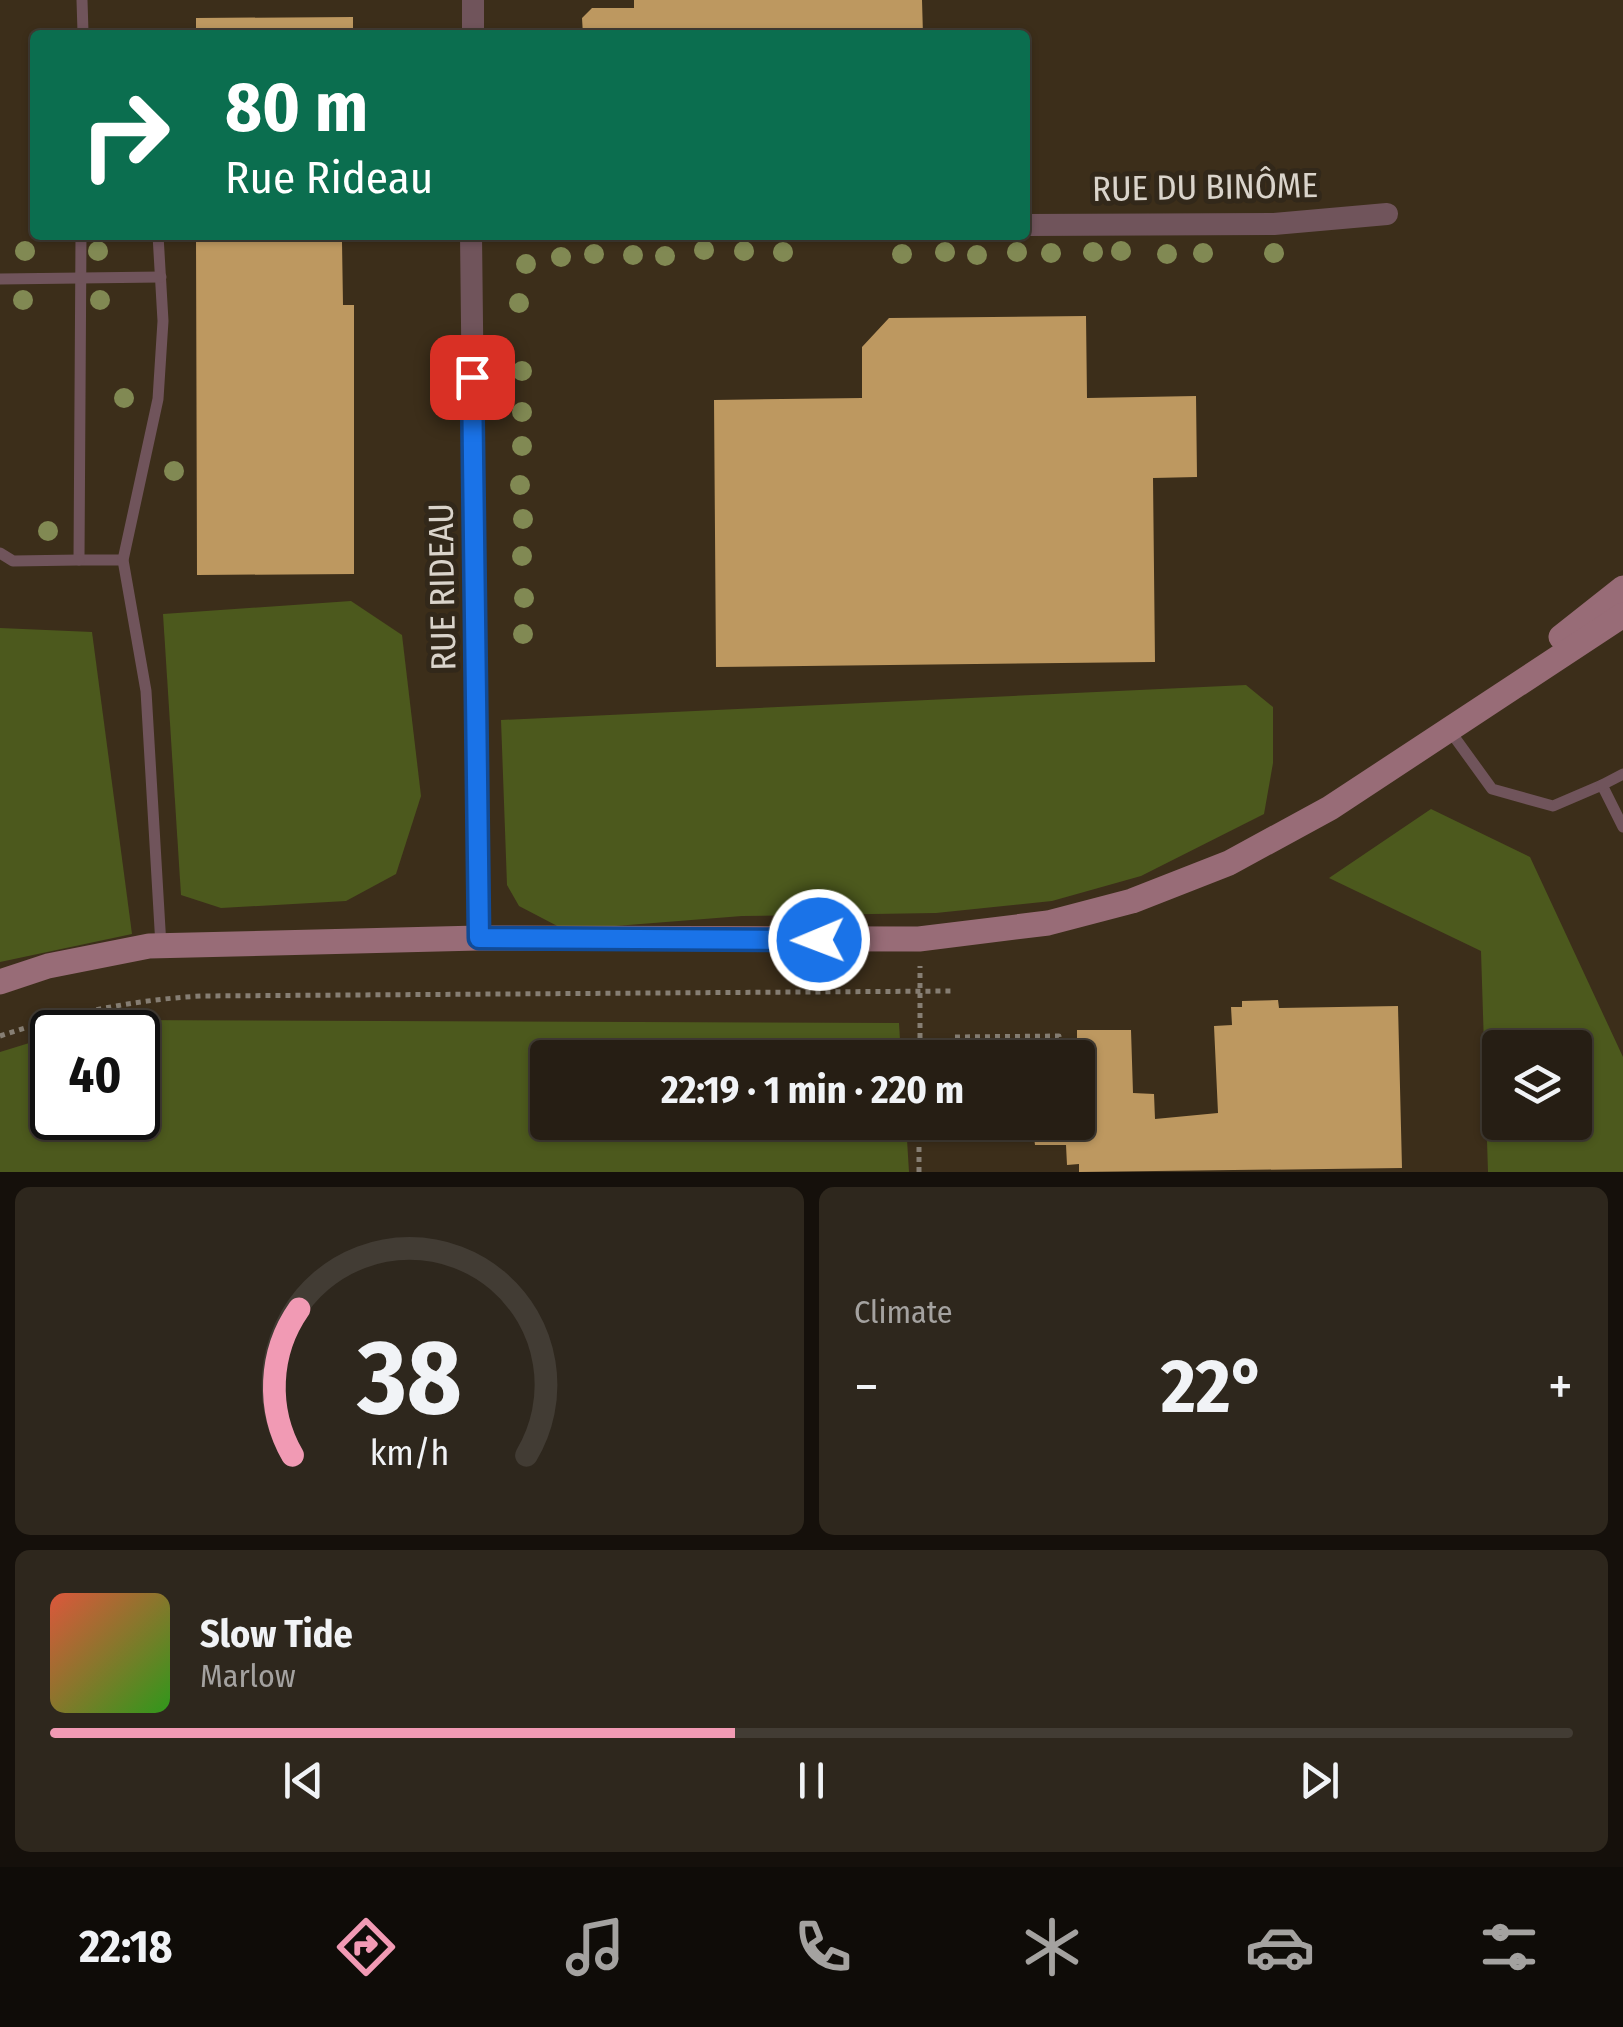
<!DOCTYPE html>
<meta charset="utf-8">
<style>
:root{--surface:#261e14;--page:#2e271d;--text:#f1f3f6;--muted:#a4a2a0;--line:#423c34;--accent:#f19ab4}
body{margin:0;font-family:"Fira Sans Condensed",sans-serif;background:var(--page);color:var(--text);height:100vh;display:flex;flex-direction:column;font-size:38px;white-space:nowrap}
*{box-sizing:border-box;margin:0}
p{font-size:32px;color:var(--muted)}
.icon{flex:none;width:55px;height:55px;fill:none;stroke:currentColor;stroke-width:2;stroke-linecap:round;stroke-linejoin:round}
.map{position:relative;height:1172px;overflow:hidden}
.details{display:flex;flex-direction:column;gap:15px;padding:15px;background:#15100b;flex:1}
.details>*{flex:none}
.banner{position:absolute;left:30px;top:30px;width:1000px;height:210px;border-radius:10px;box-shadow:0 2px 8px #0004,0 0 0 2px var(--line);background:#0b6e4f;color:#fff;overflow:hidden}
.tools{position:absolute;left:1482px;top:1030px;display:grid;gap:20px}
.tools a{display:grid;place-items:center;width:110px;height:110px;border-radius:10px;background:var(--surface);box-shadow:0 2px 8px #0004,0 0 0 2px var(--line);font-size:50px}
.speed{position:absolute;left:30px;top:1010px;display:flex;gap:20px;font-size:50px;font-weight:700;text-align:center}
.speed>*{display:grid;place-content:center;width:130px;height:130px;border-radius:50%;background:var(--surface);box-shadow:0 2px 8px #0004,0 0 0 2px var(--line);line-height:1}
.speed .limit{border:5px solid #111;border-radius:15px;background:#fff;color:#111}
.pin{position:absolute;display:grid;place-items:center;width:85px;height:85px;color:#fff;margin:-42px;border-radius:20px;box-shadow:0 5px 15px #0006}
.me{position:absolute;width:110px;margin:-55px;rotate:269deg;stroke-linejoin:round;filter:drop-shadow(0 0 8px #0008)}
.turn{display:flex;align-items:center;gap:35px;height:210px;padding:0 30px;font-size:45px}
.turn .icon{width:130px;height:130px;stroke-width:2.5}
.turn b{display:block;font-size:70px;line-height:85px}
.big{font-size:75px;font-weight:700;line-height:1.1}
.details .widget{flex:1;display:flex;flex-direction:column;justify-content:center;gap:15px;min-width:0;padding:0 35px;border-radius:15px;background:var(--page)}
.details .dial{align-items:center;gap:0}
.dial svg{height:260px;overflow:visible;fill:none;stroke:var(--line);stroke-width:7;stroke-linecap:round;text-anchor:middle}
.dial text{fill:var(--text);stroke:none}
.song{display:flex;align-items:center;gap:30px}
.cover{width:120px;height:120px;border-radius:15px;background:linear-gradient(135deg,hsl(10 70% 55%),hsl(110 70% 35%))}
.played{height:10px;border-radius:5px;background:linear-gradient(90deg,var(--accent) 45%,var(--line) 45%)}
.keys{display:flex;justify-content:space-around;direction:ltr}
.heat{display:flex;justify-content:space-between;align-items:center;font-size:55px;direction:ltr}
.details .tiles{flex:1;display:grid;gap:15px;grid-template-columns:1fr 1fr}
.widget:last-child{grid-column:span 2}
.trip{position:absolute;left:530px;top:1040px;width:565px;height:100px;border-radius:10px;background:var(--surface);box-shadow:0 2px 8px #0004,0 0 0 2px var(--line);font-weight:700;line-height:100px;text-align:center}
.dock{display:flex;height:160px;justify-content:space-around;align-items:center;background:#0f0c08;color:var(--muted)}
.dock .icon{width:70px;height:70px}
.dock .current{color:var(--accent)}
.dock b{font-size:45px;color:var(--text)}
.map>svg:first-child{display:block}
.built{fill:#3c2e1a;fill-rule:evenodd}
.forest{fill:#4c591d;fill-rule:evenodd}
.building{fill:#bd9860}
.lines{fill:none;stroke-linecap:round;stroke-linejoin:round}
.path{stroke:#867e73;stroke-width:5;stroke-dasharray:5 5;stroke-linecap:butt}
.lane{stroke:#70545b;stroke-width:11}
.street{stroke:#70545b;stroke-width:22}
.secondary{stroke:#986c77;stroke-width:25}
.tree{fill:#818953}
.route-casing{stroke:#114b97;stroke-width:25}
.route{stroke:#1a73e8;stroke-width:18}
.labels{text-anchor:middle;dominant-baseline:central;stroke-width:10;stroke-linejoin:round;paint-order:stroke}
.street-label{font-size:35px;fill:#dad4cb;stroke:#32281a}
</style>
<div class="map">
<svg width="1623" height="1172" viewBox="0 0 1623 1172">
<rect width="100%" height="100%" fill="#32281a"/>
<path class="built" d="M0,0H1623V1172H0ZM35,35H1025V235H35ZM52,1032H138V1118H52ZM1500,1048H1575V1122H1500ZM548,1058H1078V1122H548Z"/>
<g class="forest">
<path d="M351,601L402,635L421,796L396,874L346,901L221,908L181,895L163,614Z"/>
<path d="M0,628L92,632L132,934L0,962Z"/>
<path d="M1246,685L1273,707V763L1264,814L1141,876L1052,901L936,913L742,916L565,930L519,906L507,885L501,720Z"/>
<path d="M1431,809L1530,857L1623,1057V1172H1488L1481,951L1329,878ZM1500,1048H1575V1122H1500Z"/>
<path d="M111,1020L899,1023L901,1057L548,1058V1122L906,1123L909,1172H0V1052L52,1036V1118H138V1032H66Z"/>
</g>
<g class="building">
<path d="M634,0H922L923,35H583L582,18L592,8H634Z"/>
<path d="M353,17V35H196V18Z"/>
<path d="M196,235H353V242H342L343,305H354V574L197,575Z"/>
<path d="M1086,316L1087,398L1196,396L1197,477L1153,478L1155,662L716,667L714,400L862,398V347L889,318Z"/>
<path d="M1278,1000L1279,1008L1398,1006L1402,1168L1079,1172V1164L1067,1165L1066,1145H1035L1034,1137L1005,1139V1122H1078V1058H1004V1044L1077,1042V1030H1131L1133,1093L1154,1094L1155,1119L1218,1113L1214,1026L1232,1025L1231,1007H1242V1001Z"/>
</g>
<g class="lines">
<g class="path">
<path d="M0,1036C67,1014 130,1000 201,996L954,991"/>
<path d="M955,1037L1059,1036L1060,1043"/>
<path d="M920,1058V966"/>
<path d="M919,1172V1122"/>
</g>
<g class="lane">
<path d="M82,0L83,32"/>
<path d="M83,35H106"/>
<path d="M81,235L79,560H123"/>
<path d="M158,235L163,321L158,399L123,560L146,691L161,946"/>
<path d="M0,279L161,277"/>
<path d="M0,553L13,561L79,560"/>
<path d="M1450,731L1492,789L1553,806L1602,785L1623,827"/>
<path d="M1602,785L1623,774"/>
</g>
<g class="street">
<path d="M473,35V0"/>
<path d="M1025,225L1274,224L1387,214"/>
<path d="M471,235L479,938"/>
</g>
<g class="secondary">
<path d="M1561,637L1623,588"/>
<path d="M0,982L48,966L149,946L479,938L919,939L1048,923L1132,901L1229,863L1330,808L1623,615"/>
</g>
</g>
<g class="tree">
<circle cx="704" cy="250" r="10"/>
<circle cx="25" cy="251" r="10"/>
<circle cx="98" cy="251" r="10"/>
<circle cx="744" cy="251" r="10"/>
<circle cx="1121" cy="251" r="10"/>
<circle cx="783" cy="252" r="10"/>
<circle cx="945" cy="252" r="10"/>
<circle cx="1017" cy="252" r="10"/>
<circle cx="1093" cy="252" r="10"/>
<circle cx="1051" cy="253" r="10"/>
<circle cx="1203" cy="253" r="10"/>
<circle cx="1274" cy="253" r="10"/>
<circle cx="594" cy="254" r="10"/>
<circle cx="902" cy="254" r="10"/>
<circle cx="1167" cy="254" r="10"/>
<circle cx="633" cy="255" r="10"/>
<circle cx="977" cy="255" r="10"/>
<circle cx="665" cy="256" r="10"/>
<circle cx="561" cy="257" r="10"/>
<circle cx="526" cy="264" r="10"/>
<circle cx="23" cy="300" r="10"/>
<circle cx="100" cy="300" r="10"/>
<circle cx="519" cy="303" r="10"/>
<circle cx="522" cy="371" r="10"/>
<circle cx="124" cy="398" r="10"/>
<circle cx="522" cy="412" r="10"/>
<circle cx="522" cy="446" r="10"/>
<circle cx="174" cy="471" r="10"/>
<circle cx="520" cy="485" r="10"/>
<circle cx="523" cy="519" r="10"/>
<circle cx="48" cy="531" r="10"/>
<circle cx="522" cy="556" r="10"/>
<circle cx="524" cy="598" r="10"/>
<circle cx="523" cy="634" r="10"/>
</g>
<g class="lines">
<defs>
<path id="route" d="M472,377L479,938L819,940"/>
</defs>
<use href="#route" class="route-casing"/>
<use href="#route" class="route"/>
</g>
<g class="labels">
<g class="street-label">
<text transform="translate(1205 187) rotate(-1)">RUE DU BINÔME</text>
<text transform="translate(442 587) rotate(-91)">RUE RIDEAU</text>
</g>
</g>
</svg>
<div class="tools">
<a><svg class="icon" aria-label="layers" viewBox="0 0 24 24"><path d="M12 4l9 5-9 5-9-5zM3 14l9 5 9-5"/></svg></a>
</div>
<div class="speed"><div class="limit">40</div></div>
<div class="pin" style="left:472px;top:377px;background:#d93025"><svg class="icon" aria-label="arrive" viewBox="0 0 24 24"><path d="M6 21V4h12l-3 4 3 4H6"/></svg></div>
<svg class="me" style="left:819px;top:940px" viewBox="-20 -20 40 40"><circle r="17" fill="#1a73e8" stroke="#fff" stroke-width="3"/><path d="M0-11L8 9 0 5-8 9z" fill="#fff"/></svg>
<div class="trip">22:19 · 1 min · 220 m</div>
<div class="banner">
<div class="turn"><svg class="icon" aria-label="right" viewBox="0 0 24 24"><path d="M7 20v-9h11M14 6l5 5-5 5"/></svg><div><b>80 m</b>Rue Rideau</div></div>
</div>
</div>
<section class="details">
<div class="tiles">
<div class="widget dial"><svg viewBox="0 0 100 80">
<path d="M14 69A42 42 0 1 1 86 69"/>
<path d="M14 69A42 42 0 0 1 16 24" stroke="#f19ab4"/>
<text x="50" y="56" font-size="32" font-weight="700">38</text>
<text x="50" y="72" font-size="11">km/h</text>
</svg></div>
<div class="widget"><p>Climate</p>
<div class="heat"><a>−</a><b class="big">22°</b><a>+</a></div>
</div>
<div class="widget">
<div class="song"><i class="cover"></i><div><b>Slow Tide</b><p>Marlow</p></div></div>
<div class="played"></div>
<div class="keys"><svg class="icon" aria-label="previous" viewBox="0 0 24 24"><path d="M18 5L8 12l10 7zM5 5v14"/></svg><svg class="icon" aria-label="pause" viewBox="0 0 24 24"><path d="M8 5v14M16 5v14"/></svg><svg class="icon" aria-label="next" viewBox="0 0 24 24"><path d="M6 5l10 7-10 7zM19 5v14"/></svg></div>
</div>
</div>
</section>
<nav class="dock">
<b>22:18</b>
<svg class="icon current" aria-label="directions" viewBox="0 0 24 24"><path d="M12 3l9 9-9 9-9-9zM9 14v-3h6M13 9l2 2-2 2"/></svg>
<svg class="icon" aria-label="music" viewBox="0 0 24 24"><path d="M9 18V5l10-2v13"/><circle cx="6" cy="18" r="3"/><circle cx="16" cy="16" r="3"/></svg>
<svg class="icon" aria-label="phone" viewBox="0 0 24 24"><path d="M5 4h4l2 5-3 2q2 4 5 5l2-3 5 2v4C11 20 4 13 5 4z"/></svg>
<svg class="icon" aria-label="climate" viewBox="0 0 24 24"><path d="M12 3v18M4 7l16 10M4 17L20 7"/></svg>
<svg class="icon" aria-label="car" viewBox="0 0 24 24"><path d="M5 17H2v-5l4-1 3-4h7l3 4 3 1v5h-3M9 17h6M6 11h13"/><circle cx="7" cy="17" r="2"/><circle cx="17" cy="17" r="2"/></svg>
<svg class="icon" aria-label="filters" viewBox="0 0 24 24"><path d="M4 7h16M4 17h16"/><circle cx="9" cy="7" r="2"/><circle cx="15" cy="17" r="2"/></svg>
</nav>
